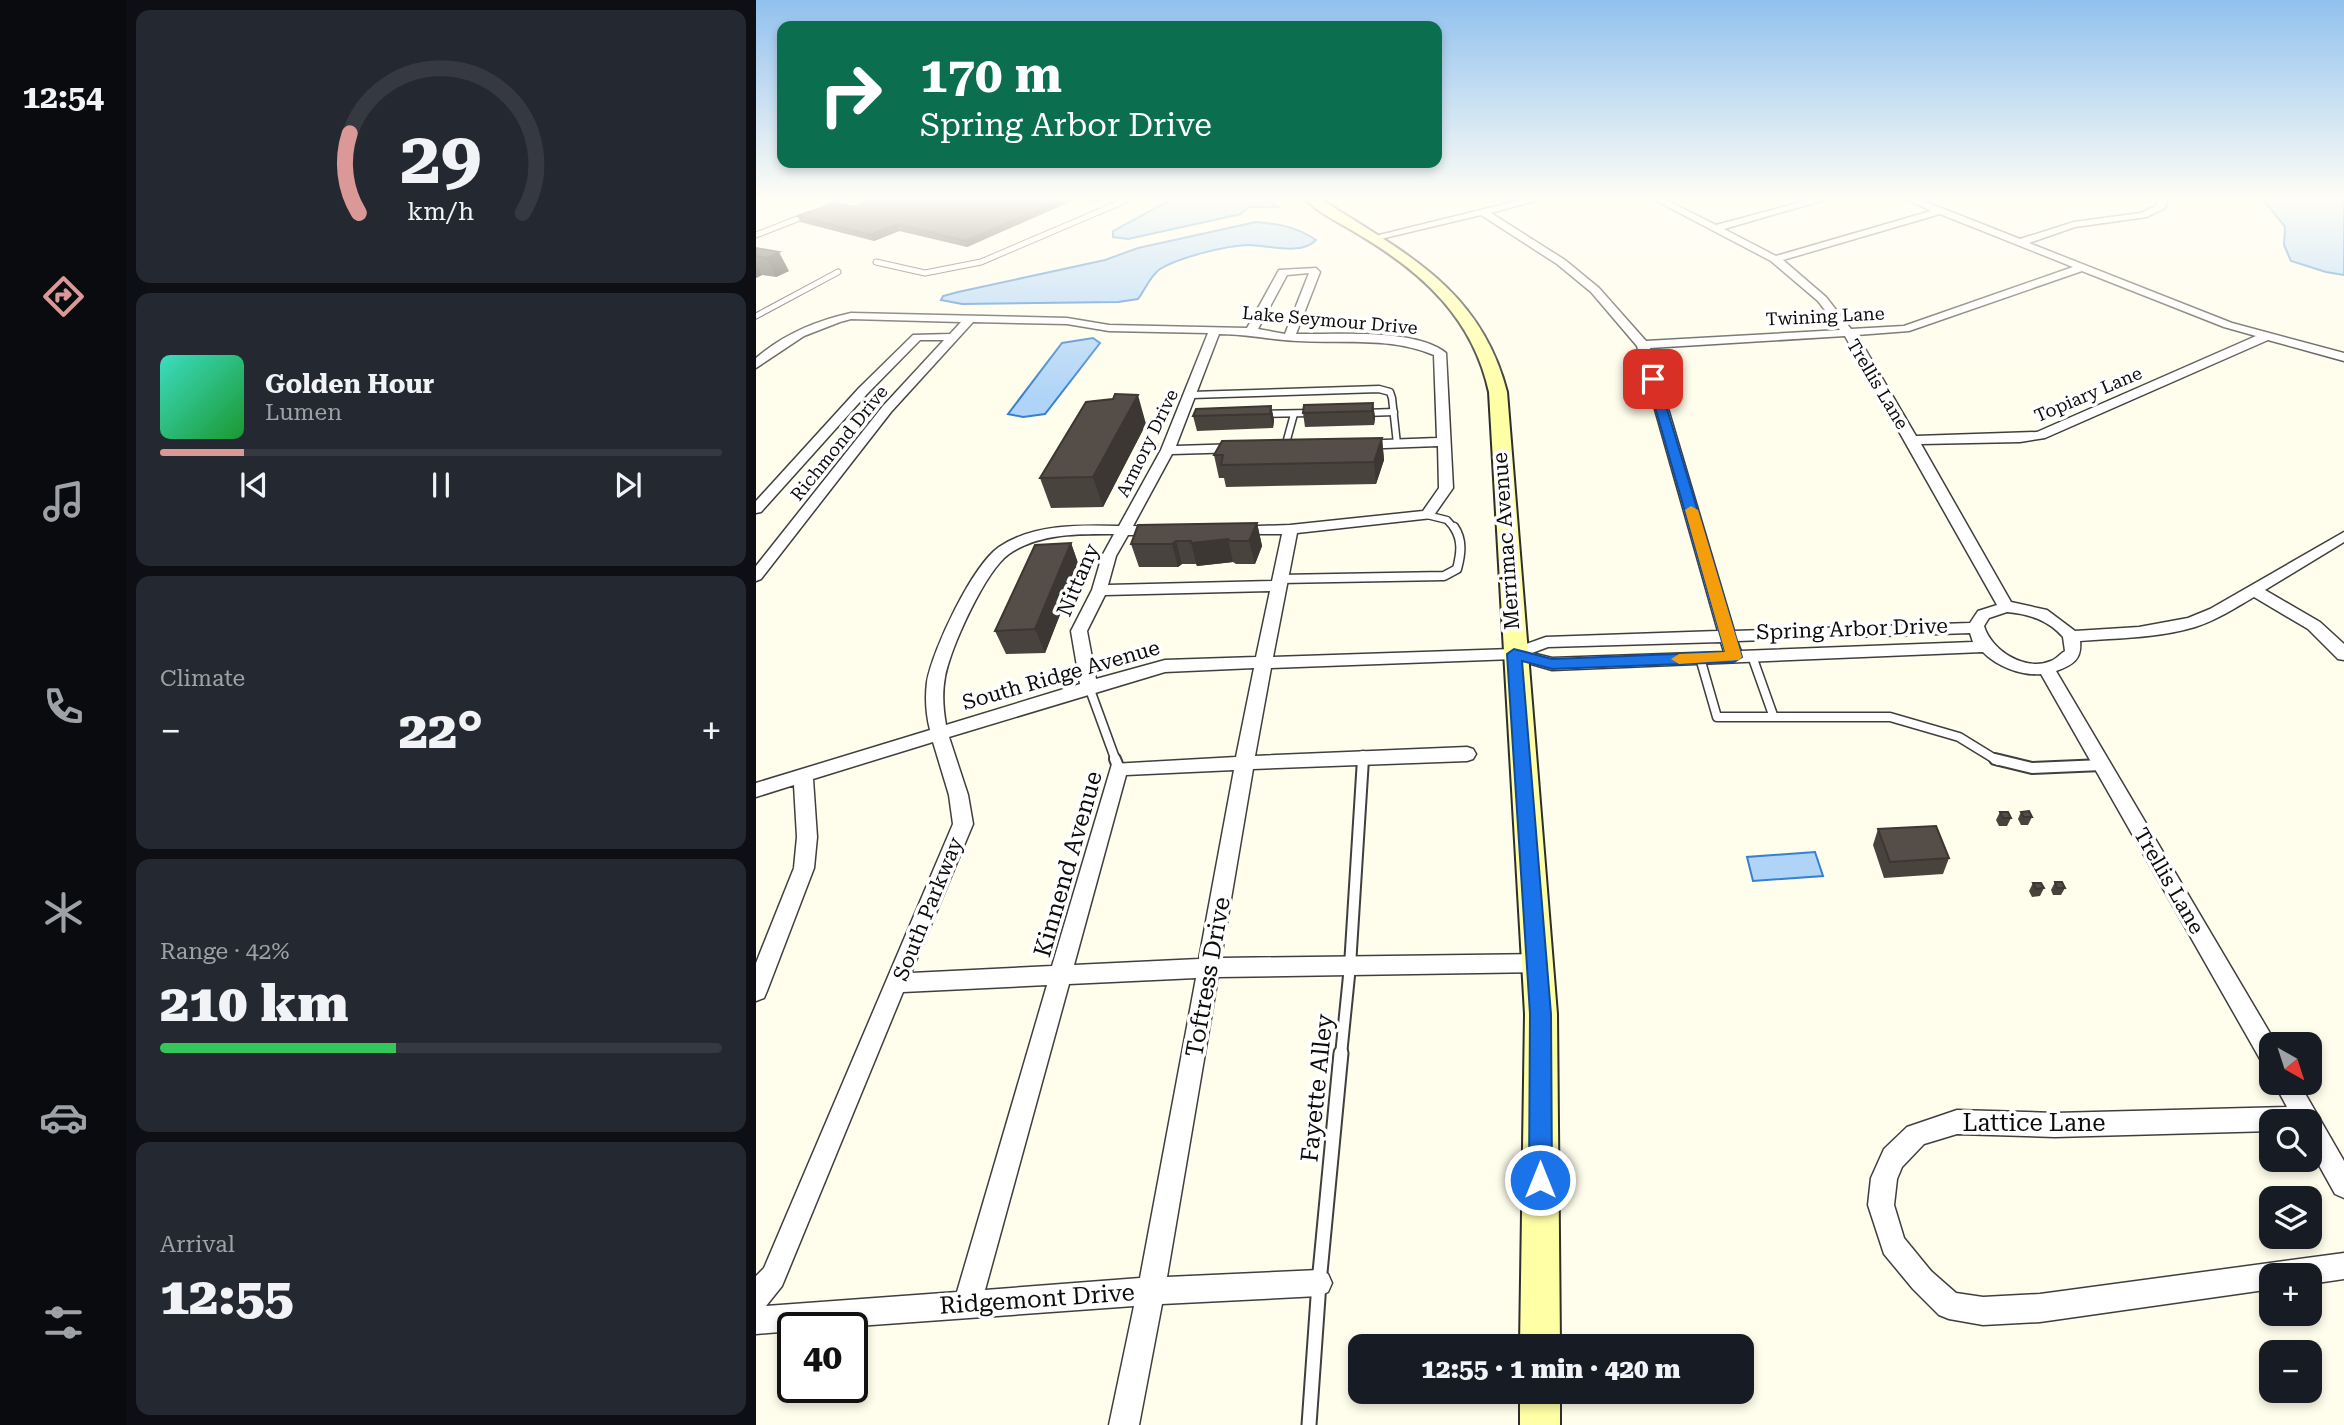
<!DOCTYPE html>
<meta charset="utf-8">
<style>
:root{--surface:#171b24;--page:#242831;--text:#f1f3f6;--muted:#9ea1a6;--line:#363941;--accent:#da9997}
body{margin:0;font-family:"Roboto Serif",serif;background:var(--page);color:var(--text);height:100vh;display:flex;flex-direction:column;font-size:26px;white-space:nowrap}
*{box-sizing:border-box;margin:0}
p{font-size:23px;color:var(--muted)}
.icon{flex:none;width:38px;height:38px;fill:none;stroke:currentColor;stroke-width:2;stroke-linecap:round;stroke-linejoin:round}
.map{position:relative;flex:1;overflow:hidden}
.side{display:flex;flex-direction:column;gap:10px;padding:10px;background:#0d0f14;width:630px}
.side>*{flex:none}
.banner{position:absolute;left:21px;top:21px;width:665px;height:147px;border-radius:14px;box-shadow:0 4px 10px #0003;background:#0b6e4f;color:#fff;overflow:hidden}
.needle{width:46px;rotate:141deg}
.controls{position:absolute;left:1503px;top:1032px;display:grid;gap:14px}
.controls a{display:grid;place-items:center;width:63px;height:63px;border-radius:14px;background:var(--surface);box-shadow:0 4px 10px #0003;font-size:35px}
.speed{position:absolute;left:21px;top:1312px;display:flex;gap:14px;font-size:35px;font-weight:700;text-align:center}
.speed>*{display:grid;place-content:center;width:91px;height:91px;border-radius:50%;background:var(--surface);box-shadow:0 4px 10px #0003;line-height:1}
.speed .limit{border:4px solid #111;border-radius:10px;background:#fff;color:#111}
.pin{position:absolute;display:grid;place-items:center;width:60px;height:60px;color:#fff;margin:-30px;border-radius:14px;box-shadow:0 4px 10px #0006}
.me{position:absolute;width:77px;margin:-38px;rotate:0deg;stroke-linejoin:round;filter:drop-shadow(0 0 5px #0008)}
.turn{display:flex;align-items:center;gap:24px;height:147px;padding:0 28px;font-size:32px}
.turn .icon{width:91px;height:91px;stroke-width:2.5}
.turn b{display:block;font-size:49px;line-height:60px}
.big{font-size:52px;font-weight:800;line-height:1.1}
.side .card{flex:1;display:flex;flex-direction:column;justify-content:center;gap:10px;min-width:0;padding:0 24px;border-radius:14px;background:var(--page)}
.side .dial{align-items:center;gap:0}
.dial svg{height:182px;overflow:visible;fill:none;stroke:var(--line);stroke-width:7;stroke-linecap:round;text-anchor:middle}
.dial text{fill:var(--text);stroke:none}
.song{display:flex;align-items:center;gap:21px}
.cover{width:84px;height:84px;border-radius:10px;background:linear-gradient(135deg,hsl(170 70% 55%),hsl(130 70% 35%))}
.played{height:7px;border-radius:4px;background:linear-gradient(90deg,var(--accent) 15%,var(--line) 15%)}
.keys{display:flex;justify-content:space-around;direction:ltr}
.heat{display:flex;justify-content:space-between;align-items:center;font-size:38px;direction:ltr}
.charge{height:10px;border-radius:5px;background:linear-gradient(90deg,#34c759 42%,var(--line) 0)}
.trip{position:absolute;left:592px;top:1334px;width:406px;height:70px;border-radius:14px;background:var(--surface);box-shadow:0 4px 10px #0003;font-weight:800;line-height:70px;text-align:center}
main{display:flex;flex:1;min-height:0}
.tab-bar{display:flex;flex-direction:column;width:126px;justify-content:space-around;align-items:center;background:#090b0e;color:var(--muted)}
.tab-bar .icon{width:49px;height:49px}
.tab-bar .on{color:var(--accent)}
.tab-bar b{font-size:32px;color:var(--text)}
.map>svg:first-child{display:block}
.water{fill:#afd4f7;stroke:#3581cf;stroke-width:2}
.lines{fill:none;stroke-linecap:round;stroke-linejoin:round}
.lane-far4-casing{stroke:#3f3f3f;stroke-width:7}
.lane-far3-casing{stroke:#3f3f3f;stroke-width:9}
.lane-far2-casing{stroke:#3f3f3f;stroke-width:11}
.lane-far1-casing{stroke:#3f3f3f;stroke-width:14}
.lane-casing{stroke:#3f3f3f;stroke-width:17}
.street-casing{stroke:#3f3f3f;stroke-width:3}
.secondary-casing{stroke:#2e2e2e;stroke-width:4}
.lane-far4{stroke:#fff;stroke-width:5}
.lane-far3{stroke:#fff;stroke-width:6}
.lane-far2{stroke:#fff;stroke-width:8}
.lane-far1{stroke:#fff;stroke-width:10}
.lane{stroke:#fff;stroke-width:13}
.street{fill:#fff;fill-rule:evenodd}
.secondary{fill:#ffffa6;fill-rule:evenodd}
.wall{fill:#49433e}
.shaded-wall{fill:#3c3732}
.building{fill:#554e48;stroke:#3c3732;stroke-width:2}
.route{fill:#1a73e8;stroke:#114b97;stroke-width:2}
.slow{fill:#f59e0b}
.labels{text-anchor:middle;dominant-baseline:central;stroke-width:7;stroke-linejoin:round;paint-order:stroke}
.far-street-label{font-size:18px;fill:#0c0c0c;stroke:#fff}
.street-label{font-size:21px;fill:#0c0c0c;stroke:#fff}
.near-street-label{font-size:24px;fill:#0c0c0c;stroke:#fff}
</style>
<main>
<nav class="tab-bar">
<b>12:54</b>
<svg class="icon on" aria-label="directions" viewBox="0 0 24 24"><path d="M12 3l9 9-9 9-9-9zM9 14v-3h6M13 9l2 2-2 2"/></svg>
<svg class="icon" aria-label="music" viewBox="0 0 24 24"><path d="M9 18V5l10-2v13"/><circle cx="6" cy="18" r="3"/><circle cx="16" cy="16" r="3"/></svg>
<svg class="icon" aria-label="phone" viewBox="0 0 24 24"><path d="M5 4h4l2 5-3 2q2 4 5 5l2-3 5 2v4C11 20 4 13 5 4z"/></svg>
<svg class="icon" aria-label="climate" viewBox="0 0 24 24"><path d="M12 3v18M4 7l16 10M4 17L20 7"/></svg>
<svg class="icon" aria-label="car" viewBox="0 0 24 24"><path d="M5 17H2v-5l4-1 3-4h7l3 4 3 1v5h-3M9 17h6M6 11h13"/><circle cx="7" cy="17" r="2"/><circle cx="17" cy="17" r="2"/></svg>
<svg class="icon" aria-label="filters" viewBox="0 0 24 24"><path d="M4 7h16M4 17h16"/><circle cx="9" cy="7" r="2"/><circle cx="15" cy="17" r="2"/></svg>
</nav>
<section class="side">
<div class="card dial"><svg viewBox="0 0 100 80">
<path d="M14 69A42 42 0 1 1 86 69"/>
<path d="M14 69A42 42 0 0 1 10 34" stroke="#da9997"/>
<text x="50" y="56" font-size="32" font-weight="700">29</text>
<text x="50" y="72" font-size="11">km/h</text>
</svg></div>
<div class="card">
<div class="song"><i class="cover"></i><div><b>Golden Hour</b><p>Lumen</p></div></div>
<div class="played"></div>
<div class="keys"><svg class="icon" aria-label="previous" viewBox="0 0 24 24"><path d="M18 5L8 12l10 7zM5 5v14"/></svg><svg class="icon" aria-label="pause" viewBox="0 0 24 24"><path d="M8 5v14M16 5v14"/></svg><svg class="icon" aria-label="next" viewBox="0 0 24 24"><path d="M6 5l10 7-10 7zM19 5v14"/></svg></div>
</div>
<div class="card"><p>Climate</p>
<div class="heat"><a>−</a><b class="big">22°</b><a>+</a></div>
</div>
<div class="card"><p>Range · 42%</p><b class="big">210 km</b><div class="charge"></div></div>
<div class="card"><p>Arrival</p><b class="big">12:55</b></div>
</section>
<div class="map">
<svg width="1588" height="1425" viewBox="0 0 1588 1425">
<rect width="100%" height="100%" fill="#fffdeb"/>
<g class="water">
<path d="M418,198H510L523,207H493L485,214L372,239L357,237V231Z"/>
<path d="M1506,198H1588V275L1570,272L1535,261L1528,245L1529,227Z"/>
<path d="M500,222C524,224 541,227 560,240C545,256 512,245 492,245C469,246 424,257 404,269C395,275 388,291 382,299L362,302L206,304L185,300L187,296L202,292L349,260L382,248Z"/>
<path d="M337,338L344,343L289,414L267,417L252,414L306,343Z"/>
<path d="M1059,852L1067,876L997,881L991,857Z"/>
</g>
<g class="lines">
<defs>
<g id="lane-far4">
<path d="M70,208L95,198"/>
<path d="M0,235L54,214"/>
<path d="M120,262L169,273L225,262L375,198"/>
<path d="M0,316L82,272"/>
</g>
<g id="lane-far3">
<path d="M435,395L623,389L634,392L636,398L641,444"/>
<path d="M608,413L638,412"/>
<path d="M506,414L555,413"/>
<path d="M529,447L538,414"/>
<path d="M671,515L691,520L699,529"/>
</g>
<g id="lane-far2">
<path d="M524,579L688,576L701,569C705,554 707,540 698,527"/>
<path d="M996,656L1017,715"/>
<path d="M944,658L961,717H1134L1203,737L1242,761"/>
<path d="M333,687L360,761"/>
<path d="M607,761V755"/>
</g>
<g id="lane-far1">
<path d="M359,759L363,769"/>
<path d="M1239,759L1276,768L1346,765"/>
<path d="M585,1055L594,966L607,759"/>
</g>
<path id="lane" d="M553,1425L563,1283L585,1053"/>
<g id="street">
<path d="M773,198H789L735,213L809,260L843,288L890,341L1084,330L1062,301L1015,261L895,198H906L960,225L1060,198H1075L968,229L1020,256L1175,211L1148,198H1160L1264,239L1318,222L1385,213L1401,205V198H1411L1409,208L1391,217L1319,227L1273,243L1476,323L1588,353V361L1512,340L1289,438L1264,442L1165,444L1255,602L1291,610L1319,631L1383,627L1432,618L1454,609L1588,532V542L1509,590L1564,622L1588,644V660L1582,659L1552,629L1498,597C1479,608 1461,620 1439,627C1402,638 1362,638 1324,641C1326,659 1317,665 1300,671L1521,1045H1516V1068L1508,1066L1285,674C1266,676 1240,666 1227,652L796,670L758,659L515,668L499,756L711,747L717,749L720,754L717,759L711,761L497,769L465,958L781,954L789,956L792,963L789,970L781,972L462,977L411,1277L563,1270L572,1274L576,1283L572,1292L563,1296L406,1304L383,1425H353L378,1306L74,1328H37V1331L0,1334V1276L8,1268L197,824L193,795L177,742L57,779L61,837L58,868L11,991L8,998L0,1001V963L38,868L41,837L38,785L0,797V783L174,730C170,714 169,698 171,682C177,649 216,566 243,547C277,524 323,525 363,526L405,450L452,333L353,331L311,324L217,322L135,412L5,579L0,581V566L127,406L188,340H164L111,394L5,512L0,513V501L103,388L157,335L194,334L205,322L95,319L84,322L48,336L0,368V358C28,334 59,321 95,313L311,318L353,325L491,328L523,270L560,268L564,272L540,334C578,335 660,328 690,353L697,488L676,518L541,533L517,657L756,649L790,637L962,631L881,346L835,292L801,264L725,215L616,241L611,238ZM1184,214L1317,267L1148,326L1095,329L1070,297L1027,260ZM1326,271L1468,327L1500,336L1281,432L1160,436L1101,335L1153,331ZM553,273L529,334L502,329L531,275ZM463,334C485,334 506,338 528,340C578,345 631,335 678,355L681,438L602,441L595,445L602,449L682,446L683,488L667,511L534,525L476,527L474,530L481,534H526L516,581L352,585L360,556L372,535H404L411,531L404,527L377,526L416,454L484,452L491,448L484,444L420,446ZM1089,336L1241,605L1222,611L1214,623L978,631L894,348ZM358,534L346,556L336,590L315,631L324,684L190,725C187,708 186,693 189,677C195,647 229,571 253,554C283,533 323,534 358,534ZM514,591L500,657L409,660L340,679L331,631L349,595ZM1251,612C1273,614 1292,620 1307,637L1309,651C1304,654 1300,659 1295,661C1269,672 1235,650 1228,626L1233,618ZM1214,633L1217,642L985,651L981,641ZM965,642L968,652L796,658L776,653L792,647ZM498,668L480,757L356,764L296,966L155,973L217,824L212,795L193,737L409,672ZM478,770L443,959L318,965L370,775ZM440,978L384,1278L229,1290L313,984ZM291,985L201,1292L10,1306L26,1286L147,992Z"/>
<path d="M1518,1083H1543L1588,1161V1198L1579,1194L1554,1149V1122H1516V1131L1299,1137L1201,1134L1168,1144L1146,1167L1141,1179L1138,1205L1148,1238L1175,1271L1200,1293L1227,1297L1284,1294L1588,1253V1279L1554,1284V1276H1516V1289L1284,1322L1227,1325L1193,1319L1183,1315L1157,1289L1128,1254L1112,1205L1115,1178L1128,1149L1151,1127L1201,1110L1299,1113L1531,1107Z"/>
</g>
<g id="secondary">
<path d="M548,198H563C646,252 724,287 751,392L801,1014L804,1346H764L769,1014L733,392C717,319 668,274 607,237C588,225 563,214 548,198Z"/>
<rect x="764" y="1391" width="40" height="34"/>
</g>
</defs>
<use href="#lane-far4" class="lane-far4-casing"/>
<use href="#lane-far3" class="lane-far3-casing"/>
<use href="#lane-far2" class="lane-far2-casing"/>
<use href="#lane-far1" class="lane-far1-casing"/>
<use href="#lane" class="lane-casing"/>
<use href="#street" class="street-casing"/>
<use href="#secondary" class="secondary-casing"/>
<use href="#lane-far4" class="lane-far4"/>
<use href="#lane-far3" class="lane-far3"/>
<use href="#lane-far2" class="lane-far2"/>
<use href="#lane-far1" class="lane-far1"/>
<use href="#lane" class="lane"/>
<use href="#street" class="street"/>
<use href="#secondary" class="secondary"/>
</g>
<g class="wall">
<path d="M120,198H353L341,203L320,199L211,247L143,231L118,241L44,222L42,216L96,207Z"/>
<path d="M0,248L33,271L20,277L6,275L0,278Z"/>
<path d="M617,403L619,418L618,425L549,427L547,413Z"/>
<path d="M515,406L518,420L517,428L441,431L437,416Z"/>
<path d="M390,424L347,507L295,508L284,478Z"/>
<path d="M626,438L628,460L620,484L470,487L468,478H463L458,455Z"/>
<path d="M501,523L506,546L499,564H480L477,562L441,566L440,564H426L422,567H383L375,544Z"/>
<path d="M315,543L323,566L289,653L250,654L239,631Z"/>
<path d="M1244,812L1255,818L1251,826H1243L1240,820Z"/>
<path d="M1265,812L1276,817L1272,825H1265L1262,819Z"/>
<path d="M1122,829L1193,858L1187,874L1128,878L1117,845Z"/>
<path d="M1299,882L1309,888L1305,895H1297L1295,890Z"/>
<path d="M1277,883L1288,888L1284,896L1276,897L1273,891Z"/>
</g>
<g class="shaded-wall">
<path d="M307,198H320V199L211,247L209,241Z"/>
<path d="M340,198H353L341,203Z"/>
<path d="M141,224L143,231L118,241L115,235Z"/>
<path d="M23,252L33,271L20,277L11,258Z"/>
<path d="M0,263L6,275L0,278Z"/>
<path d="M382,395L390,424L347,507L337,477Z"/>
<path d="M617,403L619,418L618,425L616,411Z"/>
<path d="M515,406L518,420L517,428L514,414Z"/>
<path d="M626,438L628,460L620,484L618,462Z"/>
<path d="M501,523L506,546L499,564L493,541Z"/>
<path d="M472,539L477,562L441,566L435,543Z"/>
<path d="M420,541L426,564L422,567L416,544Z"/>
<path d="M315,543L323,566L289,653L279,629Z"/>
</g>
<g class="building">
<path d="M120,198H307L209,241L141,224L115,235L42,216L78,203L96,207Z"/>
<path d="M0,248L23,252L11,258L0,256Z"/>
<path d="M359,394L382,395L337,477L284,478L330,402L357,399Z"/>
<path d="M617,403L616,411L547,413L548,405Z"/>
<path d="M515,406L514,414L437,416L440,409Z"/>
<path d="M626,438L618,462L465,465L467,455H458L466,441Z"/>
<path d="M501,523L493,541H475L472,539L435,543V541H420L416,544H375L382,525Z"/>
<path d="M315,543L279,629L239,631L279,545Z"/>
<path d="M1273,811L1276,817H1268L1265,812Z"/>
<path d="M1244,812H1252L1255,818H1247Z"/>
<path d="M1180,826L1193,858L1134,862L1122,829Z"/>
<path d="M1299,882H1306L1309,888H1301Z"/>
<path d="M1277,883H1285L1288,888L1280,889Z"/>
</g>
<linearGradient id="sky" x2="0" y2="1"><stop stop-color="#91c1ee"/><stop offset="0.5" stop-color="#fffef6"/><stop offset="1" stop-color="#fffef6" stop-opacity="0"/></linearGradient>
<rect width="1588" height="398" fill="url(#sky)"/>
<path class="route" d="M897,375L902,379L986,657L978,662L796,669L766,661L795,1014L796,1180L792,1188L784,1191L776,1188L773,1180L774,1014L751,654L758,649L796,659L969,652L891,379Z"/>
<path class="slow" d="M935,506L942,510L986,657L983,660L923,664L915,659L923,654L969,652L929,510Z"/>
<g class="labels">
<g class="far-street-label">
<text transform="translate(1069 316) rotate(-3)">Twining Lane</text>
<text transform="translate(574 320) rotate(5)">Lake Seymour Drive</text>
<text transform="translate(1122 384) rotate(59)">Trellis Lane</text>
<text transform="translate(1332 394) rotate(-23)">Topiary Lane</text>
<text transform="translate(83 443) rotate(-51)">Richmond Drive</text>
<text transform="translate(391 443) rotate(-64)">Armory Drive</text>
</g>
<g class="street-label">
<text transform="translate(750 541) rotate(-94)">Merrimac Avenue</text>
<text transform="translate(322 580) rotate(-67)">Nittany</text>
<text transform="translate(1096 629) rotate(-2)">Spring Arbor Drive</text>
<text transform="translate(305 675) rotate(-16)">South Ridge Avenue</text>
<text transform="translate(1413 881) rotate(60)">Trellis Lane</text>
<text transform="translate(172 909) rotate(-68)">South Parkway</text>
</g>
<g class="near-street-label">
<text transform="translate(312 864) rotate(-74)">Kinnend Avenue</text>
<text transform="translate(452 977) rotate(-80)">Toftress Drive</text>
<text transform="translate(561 1088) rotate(-84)">Fayette Alley</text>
<text x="1278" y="1123">Lattice Lane</text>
<text transform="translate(281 1299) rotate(-4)">Ridgemont Drive</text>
</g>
</g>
</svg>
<div class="controls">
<a><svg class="needle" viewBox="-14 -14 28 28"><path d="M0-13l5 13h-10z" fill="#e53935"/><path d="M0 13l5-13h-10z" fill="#9ea1a6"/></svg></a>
<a><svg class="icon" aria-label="search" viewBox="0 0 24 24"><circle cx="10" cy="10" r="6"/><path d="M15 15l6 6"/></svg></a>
<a><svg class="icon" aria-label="layers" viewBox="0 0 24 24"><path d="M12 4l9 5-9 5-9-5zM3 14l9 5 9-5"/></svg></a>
<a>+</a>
<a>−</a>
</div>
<div class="speed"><div class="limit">40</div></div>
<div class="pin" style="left:897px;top:379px;background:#d93025"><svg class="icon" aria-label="arrive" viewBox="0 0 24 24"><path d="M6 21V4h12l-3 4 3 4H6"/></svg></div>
<svg class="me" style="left:784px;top:1180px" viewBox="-20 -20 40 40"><circle r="17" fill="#1a73e8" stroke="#fff" stroke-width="3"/><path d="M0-11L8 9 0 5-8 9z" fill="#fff"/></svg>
<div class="trip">12:55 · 1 min · 420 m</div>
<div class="banner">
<div class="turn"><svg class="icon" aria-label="right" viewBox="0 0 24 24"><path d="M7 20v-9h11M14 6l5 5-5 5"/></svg><div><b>170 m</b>Spring Arbor Drive</div></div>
</div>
</div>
</main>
